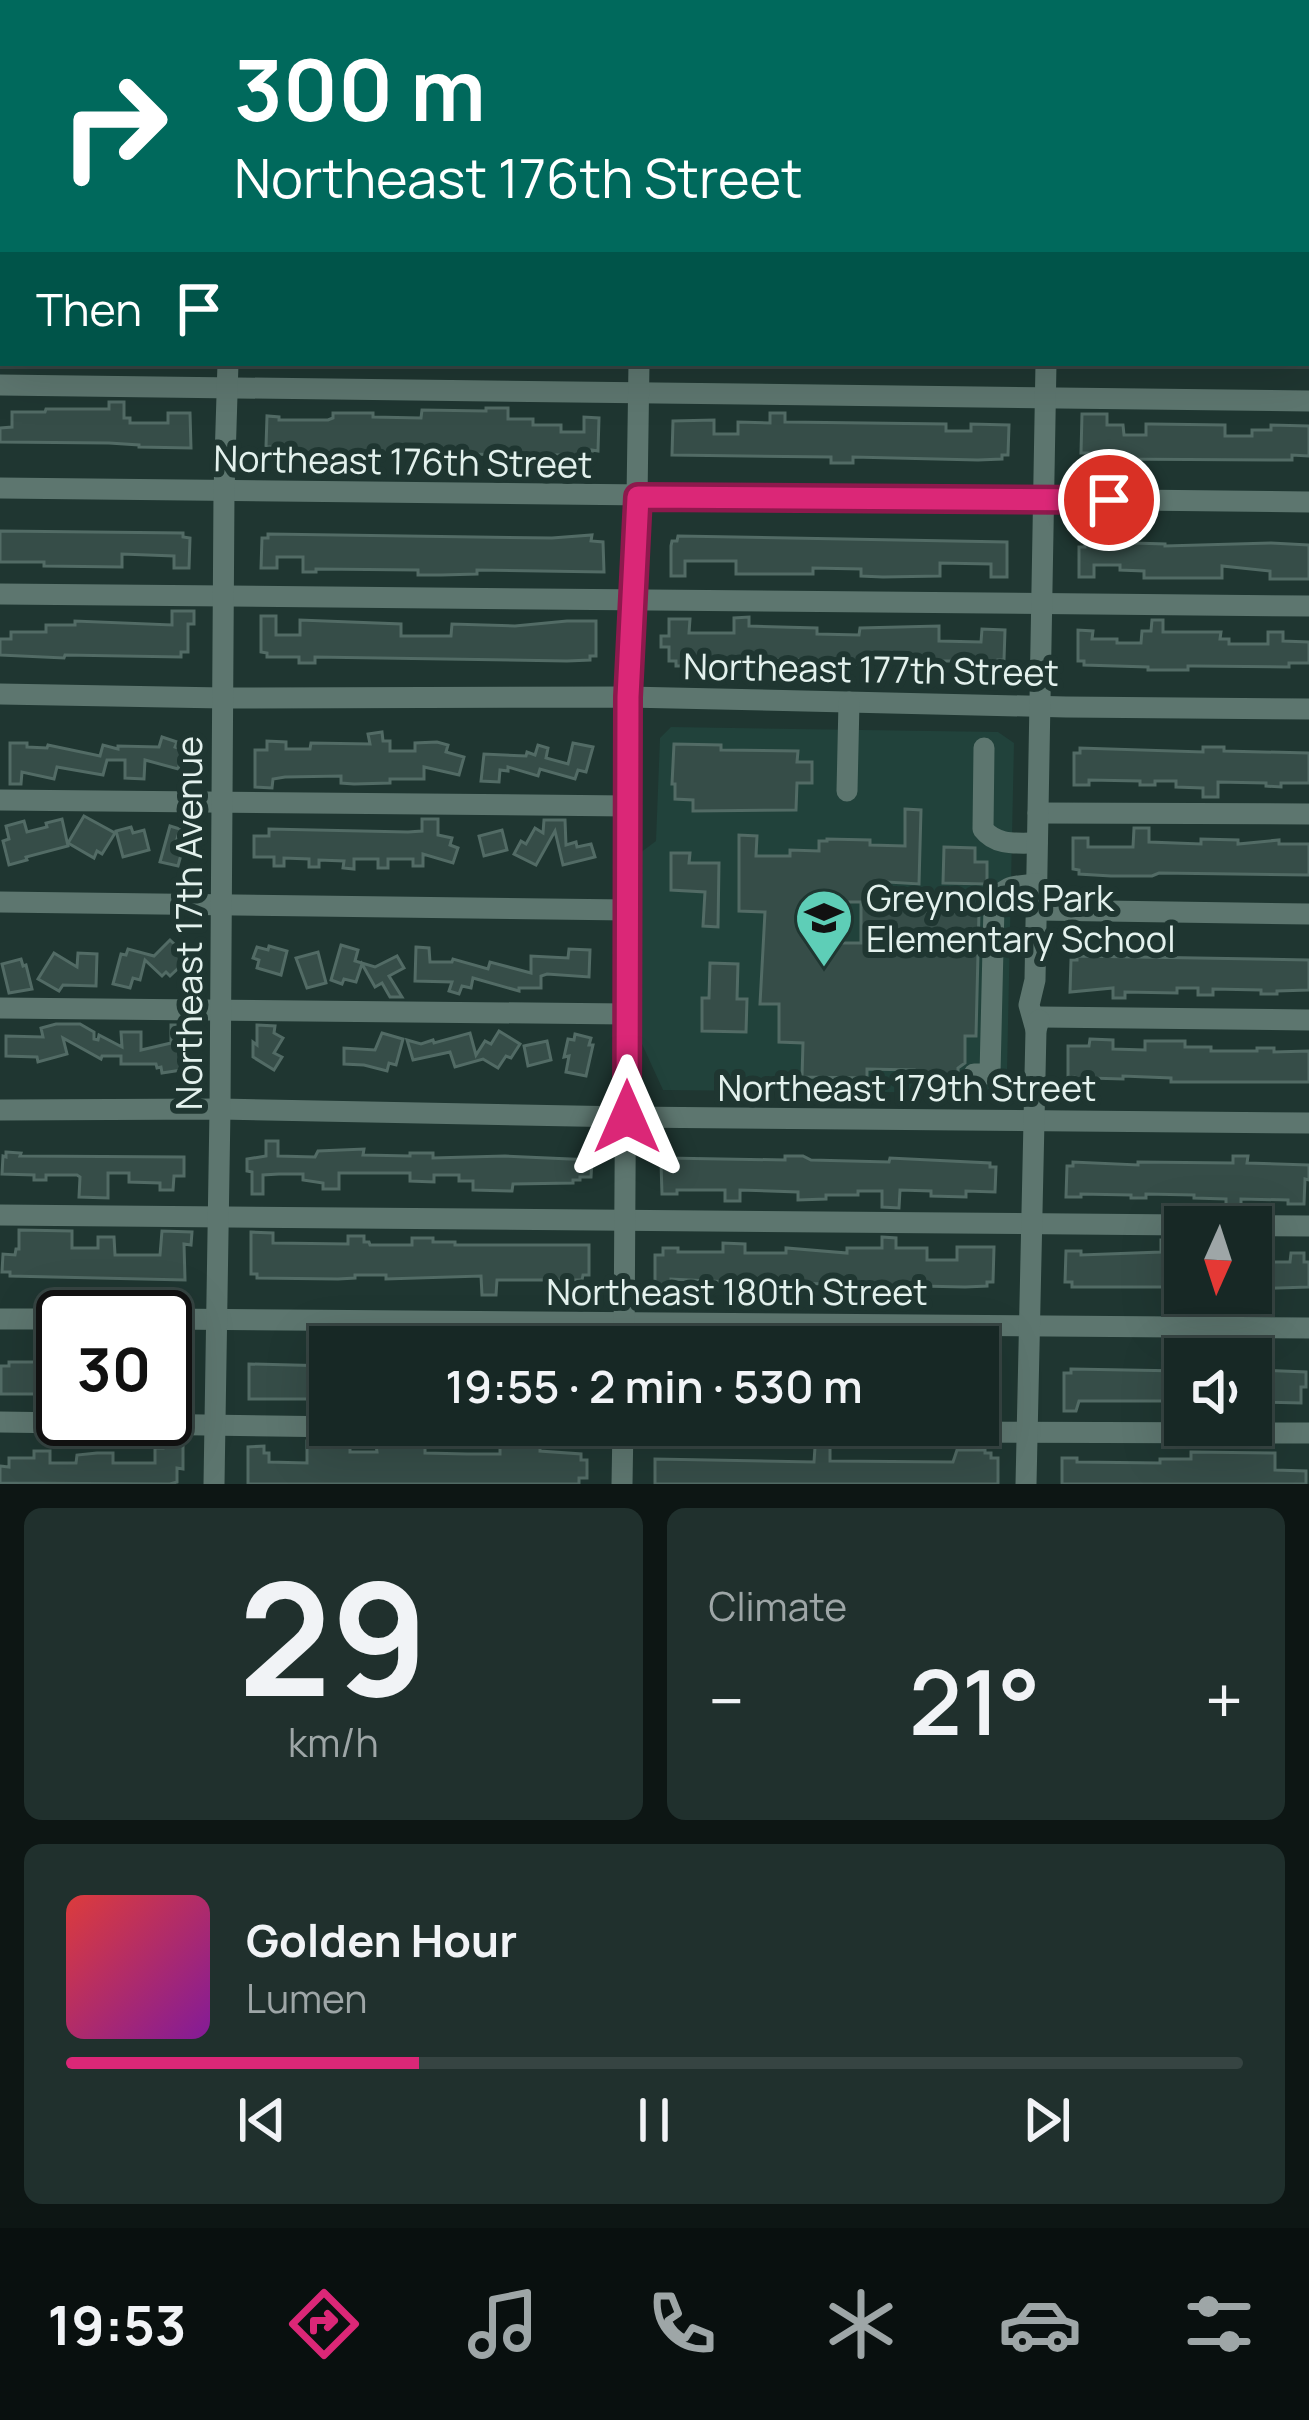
<!DOCTYPE html>
<meta charset="utf-8">
<style>
:root{--surface:#172825;--page:#20302d;--text:#f1f3f6;--muted:#9ea6a7;--line:#364442;--accent:#db2777}
body{margin:0;font-family:Manrope,sans-serif;background:var(--page);color:var(--text);height:100vh;display:flex;flex-direction:column;font-size:45px;white-space:nowrap}
*{box-sizing:border-box;margin:0}
p{font-size:39px;color:var(--muted)}
.icon{flex:none;width:66px;height:66px;fill:none;stroke:currentColor;stroke-width:2;stroke-linecap:round;stroke-linejoin:round}
.map{position:relative;height:1484px;overflow:hidden}
.sheet{display:flex;flex-direction:column;gap:24px;padding:24px;background:#0d1614;flex:1}
.sheet>*{flex:none}
.top-card{position:absolute;left:0px;top:0px;width:1311px;height:366px;box-shadow:0 12px 48px #0002,0 0 0 3px var(--line);background:#00695c;color:#fff;overflow:hidden}
.needle{width:78px;rotate:183deg}
.controls{position:absolute;left:1164px;top:1206px;display:grid;gap:24px}
.controls a{display:grid;place-items:center;width:108px;height:108px;border-radius:0px;background:var(--surface);box-shadow:0 12px 48px #0002,0 0 0 3px var(--line);font-size:60px}
.speed{position:absolute;left:36px;top:1290px;display:flex;gap:24px;font-size:60px;font-weight:700;text-align:center}
.speed>*{display:grid;place-content:center;width:156px;height:156px;border-radius:50%;background:var(--surface);box-shadow:0 12px 48px #0002,0 0 0 3px var(--line);line-height:1}
.speed .limit{border:6px solid #111;border-radius:18px;background:#fff;color:#111}
.pin{position:absolute;display:grid;place-items:center;width:102px;height:102px;color:#fff;margin:-51px;border:6px solid #fff;border-radius:50%;box-shadow:0 3px 12px #0007}
.me{position:absolute;width:132px;margin:-66px;rotate:0deg;stroke-linejoin:round;filter:drop-shadow(0 0 9px #0008)}
.turn{display:flex;align-items:center;gap:42px;height:252px;padding:0 36px;font-size:54px}
.turn .icon{width:156px;height:156px;stroke-width:2.5}
.turn b{display:block;font-size:84px;line-height:102px}
.then{display:flex;align-items:center;height:114px;padding:0 36px;background:#0003;gap:24px;font-size:45px}
.big{font-size:90px;font-weight:600;line-height:1.1}
.sheet .card{flex:1;display:flex;flex-direction:column;justify-content:center;gap:18px;min-width:0;padding:0 42px;border-radius:18px;background:var(--page)}
.sheet .dial{align-items:center;gap:0}
.dial b{font-size:156px;line-height:1}
.song{display:flex;align-items:center;gap:36px}
.cover{width:144px;height:144px;border-radius:18px;background:linear-gradient(135deg,hsl(0 70% 55%),hsl(290 70% 35%))}
.played{height:12px;border-radius:6px;background:linear-gradient(90deg,var(--accent) 30%,var(--line) 30%)}
.keys{display:flex;justify-content:space-around;direction:ltr}
.heat{display:flex;justify-content:space-between;align-items:center;font-size:66px;direction:ltr}
.sheet .tiles{flex:1;display:grid;gap:24px;grid-template-columns:1fr 1fr}
.card:last-child{grid-column:span 2}
.trip{position:absolute;left:309px;top:1326px;width:690px;height:120px;border-radius:0px;background:var(--surface);box-shadow:0 12px 48px #0002,0 0 0 3px var(--line);font-weight:600;line-height:120px;text-align:center}
.tab-bar{display:flex;height:192px;justify-content:space-around;align-items:center;background:#09100f;color:var(--muted)}
.tab-bar .icon{width:84px;height:84px}
.tab-bar .on{color:var(--accent)}
.tab-bar b{font-size:54px;color:var(--text)}
.map>svg:first-child{display:block}
.built{fill:#21423b}
.building{fill:#364d48;stroke:#526b65;stroke-width:3;fill-rule:evenodd}
.lines{fill:none;stroke-linecap:round;stroke-linejoin:round}
.minor{stroke:#5d766f;stroke-width:21}
.route-casing{stroke:#8e194d;stroke-width:30}
.route{stroke:#db2777;stroke-width:21}
.labels{text-anchor:middle;dominant-baseline:central;stroke-width:12;stroke-linejoin:round;paint-order:stroke}
.street-label{font-size:36px;fill:#e3f1ed;stroke:#1f3631}
.poi-label{font-size:36px;fill:#e3f1ed;stroke:#1f3631;text-anchor:start}
</style>
<div class="map">
<svg width="1309" height="1484" viewBox="0 0 1309 1484">
<rect width="100%" height="100%" fill="#1f3631"/>
<path class="built" d="M671,727L998,732L1014,743L1007,1072L1003,1088L989,1093L663,1090L636,1031L640,853L656,841L660,738Z"/>
<g class="building">
<path d="M109,402H124V418H130V423H168V413H190L191,448L139,447V445L109,443L0,442V428L12,427V412H45L46,409H109Z"/>
<path d="M486,408H508V419H533V425H561V432H584V417L599,418L598,451L592,450V454L570,455L295,453L270,451V447H266L267,416L279,417V420H328L333,418V413H373V417L421,418L422,410L486,411Z"/>
<path d="M770,413H785V422L946,424V431H971V424L1009,425L1008,455H1002V459L978,460L853,457V463H831V457L672,455L673,421L714,420V434H738V422L770,423Z"/>
<path d="M1082,414H1107V425H1123L1124,435H1146V424H1151L1225,425V436H1252V430H1271V425L1309,426V456L1292,455V460L1103,459V464H1088V453H1081Z"/>
<path d="M0,531L183,533V537L190,538L189,568H174V556L122,554V567L44,566V562H0Z"/>
<path d="M268,534L552,538L592,535L591,541L603,542L604,572L477,570V574L441,575H418V570L316,569V572H303V557H277V568H261L262,538H268Z"/>
<path d="M678,536L1007,542V577H991V564L940,563V576L883,577L861,576V569L813,568V574H736V561H685V576H671V546L672,541H677Z"/>
<path d="M1118,538L1134,539V543L1165,544V546L1271,543L1309,545V579H1270V571L1222,566V578H1144V571L1120,570V565H1094V577H1079V547H1085V542L1118,543Z"/>
<path d="M172,611H194V624H188V652H181V657L65,655L64,658L0,655V639H11V632H46V625H75V621L172,625Z"/>
<path d="M261,616H276V635H300V620L401,624V636H451L452,624L515,626L567,621H596V656H590V660L567,661L315,657V663H299V657H267V653L261,652Z"/>
<path d="M749,617V626L817,628V634L859,635L860,628L939,626V641L981,642L982,629L1005,630L1004,660H998V664L959,665V661H912L849,665L802,660H723V663L690,662V666H676V661H669V647H661V636H669V619H690L689,633H734V618Z"/>
<path d="M1152,620H1163V632H1221L1220,639H1229V644H1268V632H1283V641L1309,642V663H1289V667L1194,666H1188V670H1148V667L1084,665V661H1078V630L1093,631L1092,639H1117V643H1141L1142,631H1151Z"/>
<path d="M382,732L383,741H390V751H415V743L437,742L448,745L446,752L464,757L459,775L424,767V779H390V783L354,784L341,783V776L285,777L273,779L272,788L255,787V750H267V741L286,742V749H310L311,743L370,744L368,734Z"/>
<path d="M162,737L177,742L175,747L184,750L178,769L145,760L144,779L125,778V760H107L103,775L57,767L54,779L22,772L21,784H10V743H27V747L47,748L48,745L100,756L103,745L118,749V746L159,747Z"/>
<path d="M573,743L593,747L586,772L578,770L575,779L540,769L538,776L508,767V771L500,770L499,782L481,781L484,754L526,756L527,752L535,755L538,745L548,748L546,758L568,764Z"/>
<path d="M674,744L721,745V750L798,751L797,762H812V783H797L796,810L693,811V800L675,799V784H672Z"/>
<path d="M1203,747H1224V751L1309,753V783H1281V787L1266,786V783L1218,782V797H1203V788L1176,787V781H1155V785H1140V781L1089,780V785H1074V753H1080V748L1203,752Z"/>
<path d="M905,809L921,810L919,884L888,882V907L915,908L914,911L979,912L976,1036H965V1063L958,1068V1077H913L914,1070L867,1069V1078L802,1077L803,1043L779,1042V1004H760L765,912L739,911V835L757,836L756,856H790V850L819,851V841H827V839L870,840V845L905,846ZM808,902H861V943H807Z"/>
<path d="M84,816L115,833L102,854L97,851L94,858L68,843Z"/>
<path d="M62,819L68,846L26,857L27,860L9,865L3,841L9,839L6,826L24,821L27,832L47,827L46,823Z"/>
<path d="M422,819H438V835L452,838L450,845L458,848L453,863L423,854V866H413V859H388V868H378V859H354V869L343,868L344,861L319,860V867H309V859L284,858V866H274V857H254V836H269V829L408,832L422,831Z"/>
<path d="M544,820H565L566,845L576,842L577,847L591,844L595,857L563,865L555,831L536,865L514,854L521,841L526,844L535,828L543,833Z"/>
<path d="M170,826L180,829L174,849L182,851L178,866L160,862Z"/>
<path d="M131,827L133,833L144,830L149,850L123,857L116,831Z"/>
<path d="M1134,828H1149V842L1201,844V839L1238,840V844L1279,840V844H1309V875L1159,873L1152,876H1111L1079,874V870L1073,869V838H1088V847H1133Z"/>
<path d="M502,830L507,850L484,856L479,836Z"/>
<path d="M944,847L975,848V862H987V884L943,883Z"/>
<path d="M671,853H690L689,863H719L718,927L703,926L705,892L671,890Z"/>
<path d="M170,940L189,958L170,976L166,972L162,976L145,960L140,980L133,978L130,988L113,984L121,954L126,955L128,949L154,956Z"/>
<path d="M341,945L358,950L355,961L375,967L397,956L404,968L389,976L402,997H390L382,983L375,987L362,964L356,982L344,979L342,984L331,980Z"/>
<path d="M269,946L287,951L281,975L257,968L259,960L253,958L257,947L268,950Z"/>
<path d="M416,947L429,948L430,962H452L453,959L488,969L490,962L531,973V956L568,958L569,949L590,950L589,977L547,974L541,976V988H519V991L473,978L471,988L462,986L459,994L449,991L452,982L415,981Z"/>
<path d="M318,952L326,983L307,988L296,958Z"/>
<path d="M54,953L77,967L78,953L97,954L96,986L63,985L59,991L38,979Z"/>
<path d="M1077,956L1309,960V990L1277,991V994H1261V990L1213,989V995H1198V988H1177V993L1125,992V998H1113V988L1070,992L1071,960H1077Z"/>
<path d="M21,959L23,966L26,965L32,989L9,993L2,964Z"/>
<path d="M710,963L738,964L737,999H747L746,1032L702,1031V998H709Z"/>
<path d="M56,1024H80L94,1032V1039L98,1040L99,1035L122,1047L121,1032H141V1050L171,1043V1025H186V1036H180L188,1069L162,1073L161,1067L157,1068L156,1064H121V1056H102L101,1059L63,1038L67,1054L38,1062L37,1057L6,1056V1036L43,1037L41,1028Z"/>
<path d="M257,1025L275,1026L274,1033L283,1038L274,1053L282,1057L274,1070L253,1057V1042L257,1045Z"/>
<path d="M499,1031L520,1044L511,1058L506,1056L498,1068L483,1059L455,1067L450,1052L413,1060L407,1040L421,1044L433,1040L434,1043L470,1033L476,1055L485,1041L491,1044Z"/>
<path d="M382,1033L403,1039L396,1065L389,1063L387,1071L364,1065L344,1064V1048L375,1050Z"/>
<path d="M575,1034L591,1038L589,1045H593L586,1076L566,1072L569,1056L564,1057L568,1039L574,1040Z"/>
<path d="M1090,1039L1113,1040V1049L1145,1050V1041H1185V1047H1211V1051H1257V1048H1274V1052L1309,1051V1082H1171V1078L1123,1076V1079L1089,1078V1082H1074V1077H1068V1046H1089Z"/>
<path d="M547,1041L551,1060L528,1066L524,1046Z"/>
<path d="M266,1141H278V1156L315,1157L318,1151L364,1149L363,1155L410,1156V1153H433V1158L505,1156L592,1160L591,1177H580V1180H573V1183L513,1184L512,1191L473,1190V1181H459V1175H434V1182L410,1181V1173H339V1189H323V1183L303,1180V1174H279L263,1175V1194H252V1172L247,1171V1159L266,1156Z"/>
<path d="M6,1152L21,1153L20,1156L184,1157V1176H174L173,1190H160V1183L129,1182V1173H108V1198L79,1197L80,1177L77,1175H46V1180H34V1175L2,1174L3,1156L6,1157Z"/>
<path d="M785,1156H803L811,1160L889,1162L890,1158L990,1163V1167H996L995,1192L966,1191V1197L931,1196V1191L900,1190L899,1208L882,1207V1191H858V1195H826V1199L798,1200V1192L740,1190V1201H725V1190H677V1194H662L661,1163L668,1162L667,1158L785,1160Z"/>
<path d="M1233,1156H1248L1247,1163L1309,1165V1180L1305,1179L1304,1204H1288V1200L1241,1199V1208H1226V1199L1194,1198V1195L1146,1194V1198H1131V1195L1081,1194V1197H1066L1067,1166H1073V1162L1138,1165V1162L1233,1163Z"/>
<path d="M19,1230L72,1231V1248H98V1237H114L115,1255H160L162,1231L192,1232L191,1245L184,1244L185,1280L10,1276V1272H2L3,1254L15,1255L16,1249H19Z"/>
<path d="M251,1232L273,1233V1243L348,1244V1236H364V1242H369L370,1245H412V1238H433V1242H455V1245H589V1275H583L582,1280H497L496,1295H482L481,1276L386,1279V1275H355V1278L338,1279L257,1278V1274H251Z"/>
<path d="M882,1237L896,1238V1248H927V1260H957V1247H994L993,1282H987V1286L965,1287L744,1282V1287H729V1282L671,1279L672,1297L655,1293V1255H663V1248H678V1252H723V1243L745,1244V1253H786V1248L847,1253V1248H882Z"/>
<path d="M1161,1240H1176L1177,1271H1182V1287H1072V1282H1065L1066,1251H1081V1255L1161,1252Z"/>
<path d="M1291,1253H1304V1262H1309V1287L1251,1289L1252,1257H1263V1262H1290Z"/>
<path d="M36,1359H57L56,1394H1V1366H9V1362H36Z"/>
<path d="M249,1364L330,1366V1399H249Z"/>
<path d="M1071,1369L1181,1371L1180,1385H1174V1401H1079L1076,1411H1064V1373H1071Z"/>
<path d="M1259,1370L1306,1372V1387H1301V1403L1254,1402V1375H1259Z"/>
<rect x="978" y="1374" width="14" height="41"/>
<path d="M163,1441H183V1469L177,1468V1482L170,1484L0,1483V1466L9,1467V1458H34V1451H50V1463H76L77,1455L97,1453H113V1463H155V1448H163Z"/>
<path d="M307,1441L350,1442V1452H377L376,1444L425,1443V1453L467,1454H500V1444L540,1445V1451L581,1454V1460H587V1478H579V1484H248V1447L264,1446V1453H269V1462L307,1463Z"/>
<path d="M815,1447H830V1461L953,1462L957,1450H985V1453H991V1458H998V1484H655V1459L814,1462Z"/>
<path d="M1191,1452L1275,1453V1470L1306,1471V1484H1062V1458H1077V1462L1160,1463V1459H1191Z"/>
</g>
<g class="lines">
<g class="minor">
<path d="M231,3V0"/>
<path d="M642,3V0"/>
<path d="M1054,3V0"/>
<path d="M0,73H3"/>
<path d="M1308,84H1309"/>
<path d="M0,178H3"/>
<path d="M1308,192H1309"/>
<path d="M0,285H3"/>
<path d="M1308,296H1309"/>
<path d="M0,385L1309,401"/>
<path d="M0,488L1309,502"/>
<path d="M0,594L1309,606"/>
<path d="M0,694L223,698L628,697L1066,707L1309,709"/>
<path d="M984,748L983,829C996,846 1017,843 1037,843"/>
<path d="M847,791L849,702"/>
<path d="M0,800L628,806"/>
<path d="M1038,813L1309,814"/>
<path d="M0,902L628,910"/>
<path d="M1037,910L1309,914"/>
<path d="M0,1008L627,1014"/>
<path d="M1040,1017L1309,1020"/>
<path d="M1036,1030L1029,1005L1035,980L1046,363"/>
<path d="M974,1074H990L994,906C1001,884 1018,886 1037,884"/>
<path d="M0,1110L220,1109L627,1117L1309,1123"/>
<path d="M0,1215L1309,1226"/>
<path d="M0,1319H63"/>
<path d="M165,1319L1309,1328"/>
<path d="M624,1347L628,697L637,497L639,363"/>
<path d="M0,1422L623,1431L1309,1433"/>
<path d="M214,1484L220,1109L224,492L228,363"/>
<path d="M622,1484L623,1425"/>
<path d="M1026,1484L1036,1030L1039,1020"/>
</g>
</g>
<g class="lines">
<defs>
<path id="route" d="M627,1117L628,697L638,497L1109,500"/>
</defs>
<use href="#route" class="route-casing"/>
<use href="#route" class="route"/>
</g>
<defs>
<symbol id="school-pin" viewBox="-11 -11 22 30"><path d="M0 17L-7.5 6A9.5 9.5 0 1 1 7.5 6Z" fill="#5eceb7" stroke="#1f3631"/><path d="M0-5L7-2L0 1L-7-2ZM-4 1L0 2.5L4 1V4Q0 6-4 4Z" fill="#111"/></symbol>
</defs>
<g fill-rule="evenodd">
<use href="#school-pin" x="791" y="885" width="66" height="90"/>
</g>
<g class="labels">
<g class="street-label">
<text transform="translate(403 461) rotate(1)">Northeast 176th Street</text>
<text transform="translate(871 669) rotate(1)">Northeast 177th Street</text>
<text transform="translate(188 923) rotate(-90)">Northeast 17th Avenue</text>
<text x="907" y="1087">Northeast 179th Street</text>
<text x="737" y="1291">Northeast 180th Street</text>
</g>
<g class="poi-label">
<text x="866" y="897">Greynolds Park<tspan x="866" dy="41">Elementary School</tspan></text>
</g>
</g>
</svg>
<div class="controls">
<a><svg class="needle" viewBox="-14 -14 28 28"><path d="M0-13l5 13h-10z" fill="#e53935"/><path d="M0 13l5-13h-10z" fill="#9ea6a7"/></svg></a>
<a><svg class="icon" aria-label="sound" viewBox="0 0 24 24"><path d="M4 9h4l5-4v14l-5-4H4zM17 9q2 3 0 6"/></svg></a>
</div>
<div class="speed"><div class="limit">30</div></div>
<div class="pin" style="left:1109px;top:500px;background:#d93025"><svg class="icon" aria-label="arrive" viewBox="0 0 24 24"><path d="M6 21V4h12l-3 4 3 4H6"/></svg></div>
<svg class="me" style="left:627px;top:1117px" viewBox="-20 -20 40 40"><path d="M0-17L14 15 0 8-14 15z" fill="#db2777" stroke="#fff" stroke-width="4"/></svg>
<div class="trip">19:55 · 2 min · 530 m</div>
<div class="top-card">
<div class="turn"><svg class="icon" aria-label="right" viewBox="0 0 24 24"><path d="M7 20v-9h11M14 6l5 5-5 5"/></svg><div><b>300 m</b>Northeast 176th Street</div></div>
<div class="then">Then<svg class="icon" aria-label="arrive" viewBox="0 0 24 24"><path d="M6 21V4h12l-3 4 3 4H6"/></svg></div>
</div>
</div>
<section class="sheet">
<div class="tiles">
<div class="card dial"><b>29</b><p>km/h</p></div>
<div class="card"><p>Climate</p>
<div class="heat"><a>−</a><b class="big">21°</b><a>+</a></div>
</div>
<div class="card">
<div class="song"><i class="cover"></i><div><b>Golden Hour</b><p>Lumen</p></div></div>
<div class="played"></div>
<div class="keys"><svg class="icon" aria-label="previous" viewBox="0 0 24 24"><path d="M18 5L8 12l10 7zM5 5v14"/></svg><svg class="icon" aria-label="pause" viewBox="0 0 24 24"><path d="M8 5v14M16 5v14"/></svg><svg class="icon" aria-label="next" viewBox="0 0 24 24"><path d="M6 5l10 7-10 7zM19 5v14"/></svg></div>
</div>
</div>
</section>
<nav class="tab-bar">
<b>19:53</b>
<svg class="icon on" aria-label="directions" viewBox="0 0 24 24"><path d="M12 3l9 9-9 9-9-9zM9 14v-3h6M13 9l2 2-2 2"/></svg>
<svg class="icon" aria-label="music" viewBox="0 0 24 24"><path d="M9 18V5l10-2v13"/><circle cx="6" cy="18" r="3"/><circle cx="16" cy="16" r="3"/></svg>
<svg class="icon" aria-label="phone" viewBox="0 0 24 24"><path d="M5 4h4l2 5-3 2q2 4 5 5l2-3 5 2v4C11 20 4 13 5 4z"/></svg>
<svg class="icon" aria-label="climate" viewBox="0 0 24 24"><path d="M12 3v18M4 7l16 10M4 17L20 7"/></svg>
<svg class="icon" aria-label="car" viewBox="0 0 24 24"><path d="M5 17H2v-5l4-1 3-4h7l3 4 3 1v5h-3M9 17h6M6 11h13"/><circle cx="7" cy="17" r="2"/><circle cx="17" cy="17" r="2"/></svg>
<svg class="icon" aria-label="filters" viewBox="0 0 24 24"><path d="M4 7h16M4 17h16"/><circle cx="9" cy="7" r="2"/><circle cx="15" cy="17" r="2"/></svg>
</nav>
